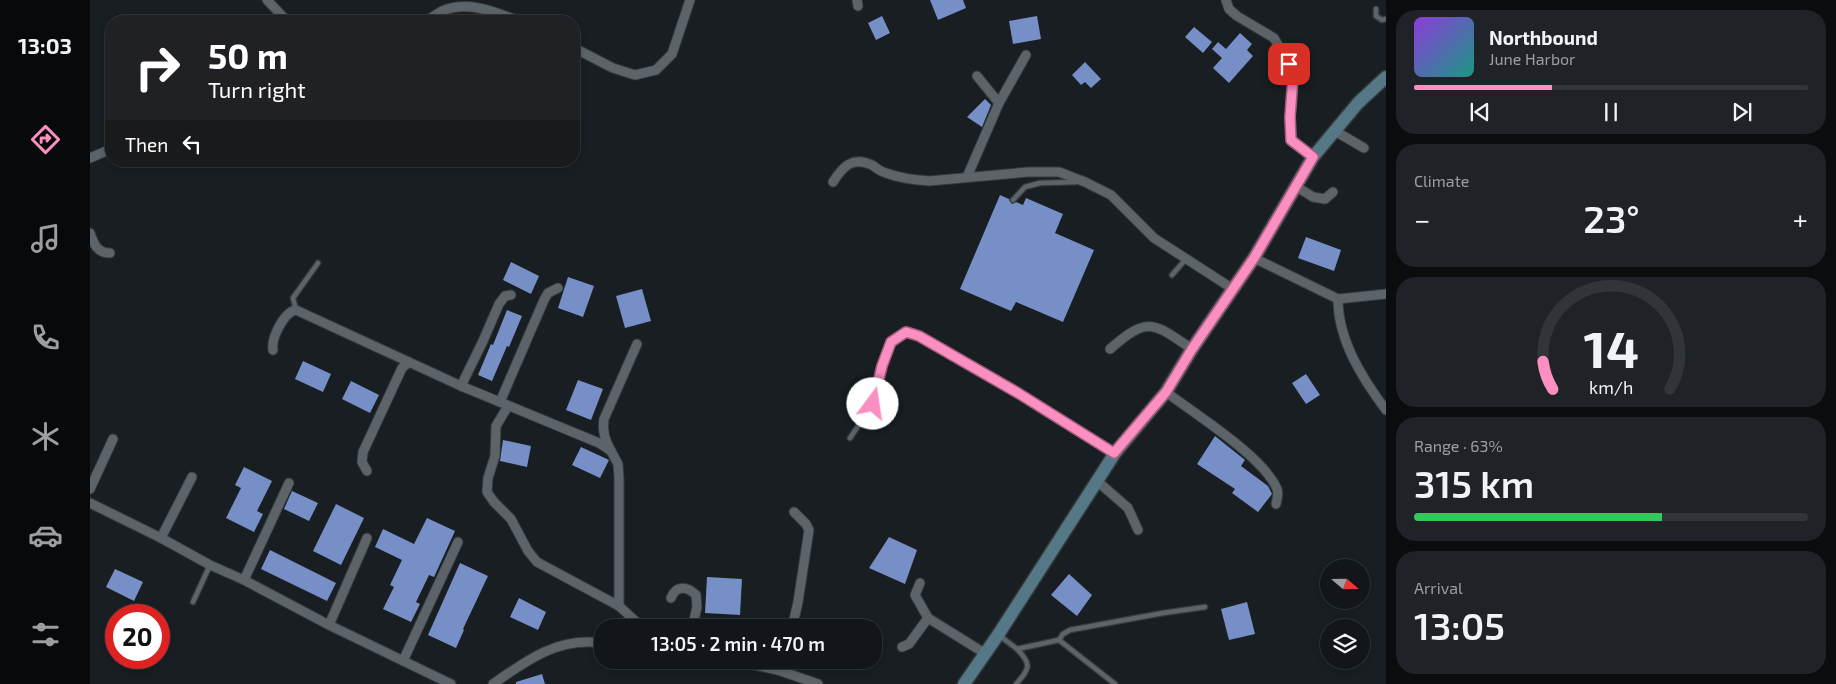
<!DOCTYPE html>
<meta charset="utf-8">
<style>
:root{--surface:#12161a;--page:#1f2327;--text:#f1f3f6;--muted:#9c9fa2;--line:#313539;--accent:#fc8fc1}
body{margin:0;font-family:"Exo 2",sans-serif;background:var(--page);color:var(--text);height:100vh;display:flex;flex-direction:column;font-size:19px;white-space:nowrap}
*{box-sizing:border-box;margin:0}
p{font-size:16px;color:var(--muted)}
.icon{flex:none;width:28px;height:28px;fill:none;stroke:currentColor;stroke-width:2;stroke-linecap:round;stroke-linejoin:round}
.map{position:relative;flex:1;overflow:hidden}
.drawer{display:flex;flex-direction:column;gap:10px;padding:10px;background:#0a0c0e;width:450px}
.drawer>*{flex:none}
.top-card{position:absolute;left:15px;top:15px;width:475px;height:152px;border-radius:20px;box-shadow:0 2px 8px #0003,0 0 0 1px var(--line);background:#202124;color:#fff;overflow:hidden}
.needle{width:32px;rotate:110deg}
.fabs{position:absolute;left:1230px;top:559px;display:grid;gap:10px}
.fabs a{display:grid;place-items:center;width:50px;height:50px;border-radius:50%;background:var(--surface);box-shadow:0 2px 8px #0003,0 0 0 1px var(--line);font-size:25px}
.speed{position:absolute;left:15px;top:604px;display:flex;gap:10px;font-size:25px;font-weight:700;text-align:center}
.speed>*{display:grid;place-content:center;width:65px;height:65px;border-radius:50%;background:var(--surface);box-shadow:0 2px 8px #0003,0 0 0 1px var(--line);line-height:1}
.speed .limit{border:8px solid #d22;background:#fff;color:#111}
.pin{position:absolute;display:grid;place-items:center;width:42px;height:42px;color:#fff;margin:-21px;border-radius:10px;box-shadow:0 2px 8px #0006}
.me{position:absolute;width:55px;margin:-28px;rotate:14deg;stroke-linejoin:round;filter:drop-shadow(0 0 4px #0008)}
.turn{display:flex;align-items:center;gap:18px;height:105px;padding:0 20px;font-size:22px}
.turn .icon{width:65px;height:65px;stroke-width:2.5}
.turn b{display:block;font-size:35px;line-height:42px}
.then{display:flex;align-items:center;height:48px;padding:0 20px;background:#0003;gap:10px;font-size:19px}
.big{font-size:38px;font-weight:600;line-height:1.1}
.drawer .widget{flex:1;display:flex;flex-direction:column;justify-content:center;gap:8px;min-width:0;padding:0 18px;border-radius:20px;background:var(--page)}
.drawer .dial{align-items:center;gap:0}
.dial svg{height:130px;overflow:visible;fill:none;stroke:var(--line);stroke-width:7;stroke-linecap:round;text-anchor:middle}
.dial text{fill:var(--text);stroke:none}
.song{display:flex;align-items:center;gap:15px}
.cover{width:60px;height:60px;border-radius:8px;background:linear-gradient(135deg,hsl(270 70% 55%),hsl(170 70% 35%))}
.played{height:5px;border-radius:2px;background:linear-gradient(90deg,var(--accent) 35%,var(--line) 35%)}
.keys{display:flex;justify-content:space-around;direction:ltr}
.heat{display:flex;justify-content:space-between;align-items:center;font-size:28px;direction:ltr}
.charge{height:8px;border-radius:4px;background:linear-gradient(90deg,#34c759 63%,var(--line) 0)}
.trip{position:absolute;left:504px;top:619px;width:288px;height:50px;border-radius:20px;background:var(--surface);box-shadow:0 2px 8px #0003,0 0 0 1px var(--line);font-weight:600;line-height:50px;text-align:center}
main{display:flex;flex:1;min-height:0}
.tabs{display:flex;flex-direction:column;width:90px;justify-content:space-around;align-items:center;background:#07090a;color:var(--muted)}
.tabs .icon{width:35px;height:35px}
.tabs .current{color:var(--accent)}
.tabs b{font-size:22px;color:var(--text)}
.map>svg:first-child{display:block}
.building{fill:#768fc7}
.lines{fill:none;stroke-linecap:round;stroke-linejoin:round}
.lane-casing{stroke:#363a3d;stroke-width:7}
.street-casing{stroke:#363a3d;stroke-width:11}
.secondary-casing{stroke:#363a3d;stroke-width:15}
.lane{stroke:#5d6469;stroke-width:4.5}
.street{stroke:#5d6469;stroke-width:9}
.secondary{stroke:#557886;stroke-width:12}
.route-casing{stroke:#a45d7d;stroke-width:12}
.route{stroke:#fc8fc1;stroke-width:9}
</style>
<main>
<nav class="tabs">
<b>13:03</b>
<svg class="icon current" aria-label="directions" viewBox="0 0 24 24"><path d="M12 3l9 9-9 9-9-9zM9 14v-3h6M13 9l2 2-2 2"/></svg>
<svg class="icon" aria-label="music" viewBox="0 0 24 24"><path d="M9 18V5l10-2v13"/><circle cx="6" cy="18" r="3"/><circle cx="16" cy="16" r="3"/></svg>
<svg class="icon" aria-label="phone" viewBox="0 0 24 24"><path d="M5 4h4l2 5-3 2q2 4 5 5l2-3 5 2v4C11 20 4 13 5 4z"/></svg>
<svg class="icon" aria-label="climate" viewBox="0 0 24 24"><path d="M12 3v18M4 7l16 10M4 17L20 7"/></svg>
<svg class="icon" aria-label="car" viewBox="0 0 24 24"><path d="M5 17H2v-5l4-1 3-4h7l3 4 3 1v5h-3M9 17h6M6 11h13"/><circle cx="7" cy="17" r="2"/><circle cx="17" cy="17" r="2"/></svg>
<svg class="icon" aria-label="filters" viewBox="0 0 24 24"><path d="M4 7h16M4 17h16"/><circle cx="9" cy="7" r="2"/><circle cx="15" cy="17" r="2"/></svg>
</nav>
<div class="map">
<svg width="1296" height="684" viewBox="0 0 1296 684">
<rect width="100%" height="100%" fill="#181e22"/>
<g class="building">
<path d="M840,0H873L876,8L848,20Z"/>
<path d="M792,16L800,33L786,40L778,23Z"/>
<path d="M947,16L951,39L923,44L919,21Z"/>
<path d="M1104,27L1122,42L1113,53L1095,37Z"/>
<path d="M1150,33L1162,44L1157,50L1163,56L1139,83L1123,68L1132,58L1122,49L1128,42L1136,49Z"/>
<path d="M995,62L1011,79L1001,88L995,82L991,85L982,75Z"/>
<path d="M895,99L901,105L892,127L877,117Z"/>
<path d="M910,195L919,199L922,204L926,202L933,205L936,198L973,214L965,233L1004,250L973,322L926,302L921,311L870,289Z"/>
<path d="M1216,237L1251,250L1244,271L1208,258Z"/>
<path d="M421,262L449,276L441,294L413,280Z"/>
<path d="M478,277L504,286L493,317L468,308Z"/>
<path d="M552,289L561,321L535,328L526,296Z"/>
<path d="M417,310L432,316L419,347L417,346L402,381L388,375L401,344L403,345Z"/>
<path d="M213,361L241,374L233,392L205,379Z"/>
<path d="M1216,374L1230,395L1216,404L1202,383Z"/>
<path d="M488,380L513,389L501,420L476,410Z"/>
<path d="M261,381L289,395L280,413L252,399Z"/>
<path d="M1125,436L1155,460L1151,466L1178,486L1182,494L1168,512L1142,493L1145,489L1107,464Z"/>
<path d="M413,440L441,446L437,467L410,461Z"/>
<path d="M491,447L519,460L510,478L482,465Z"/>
<path d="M154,467L182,481L167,511L173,514L164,532L136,518L151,488L145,485Z"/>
<path d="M202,491L228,503L219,521L194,509Z"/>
<path d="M246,504L274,518L251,565L223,551Z"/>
<path d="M337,518L365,531L344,577L339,575L326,602L330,604L321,622L293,609L304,587L300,585L312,560L285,547L293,529L324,544Z"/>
<path d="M799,537L827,550L815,584L779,568Z"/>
<path d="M180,550L246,583L237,601L171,569Z"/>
<path d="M370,563L398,576L373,629L374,630L366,648L338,635Z"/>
<path d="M25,569L53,582L44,601L16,587Z"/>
<path d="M979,574L1002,595L987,616L961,595Z"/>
<path d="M617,577L652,579L650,615L615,613Z"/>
<path d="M429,598L456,612L448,630L420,617Z"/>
<path d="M1157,602L1165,634L1139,640L1131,609Z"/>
<path d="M452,674L455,684H426V682Z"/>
</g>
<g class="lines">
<defs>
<g id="lane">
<path d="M1286,9V16L1292,20L1296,19"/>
<path d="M923,200L935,187L950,183L986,182"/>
<path d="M1082,275L1096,259"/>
<path d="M206,310L203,298L228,263"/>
<path d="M760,438L783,404L792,366L801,342L816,332L829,336L928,393L1023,452"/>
<path d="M103,602L120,565"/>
<path d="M910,636L927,649L969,640L973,634L980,630L1073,613L1115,607"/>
<path d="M969,640L1025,684"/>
<path d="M926,684C940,669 942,664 927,649"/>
</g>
<g id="street">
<path d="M177,0L197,21"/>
<path d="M767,0L768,6"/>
<path d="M1136,0L1139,9L1147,16L1184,38L1199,64L1203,77L1200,117L1201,141L1223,157"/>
<path d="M335,21C341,19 346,14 352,11C377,0 405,12 429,21"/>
<path d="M484,48L523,68L545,75L566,70L582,54L600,0"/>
<path d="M887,76L909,103"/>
<path d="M1245,131L1274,148"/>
<path d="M0,158L21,149"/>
<path d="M877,177L909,103L936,55"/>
<path d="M743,182C753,166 763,156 782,165C786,168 791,172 796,173C809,178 825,180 839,181L938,172H969L995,182L1021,195L1064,238L1143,289"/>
<path d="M1207,187L1223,197L1235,199L1243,192"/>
<path d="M0,233C4,244 7,253 20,253"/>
<path d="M1164,258L1248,299L1296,294"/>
<path d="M1248,299C1248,340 1272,378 1296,410"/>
<path d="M1020,349C1059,315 1063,323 1102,349"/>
<path d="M183,350C181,338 194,312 206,310L371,386L509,443L521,451L528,464L529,479V606"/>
<path d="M371,386L393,341L409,304L415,296L421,295"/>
<path d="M1076,392C1105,414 1174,457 1187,489C1189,494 1187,499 1186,504"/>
<path d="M410,402L454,300L458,293L468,288"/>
<path d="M418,406L406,426L405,456L398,478L397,492L404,502L421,519L438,551L447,562L529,606L553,628"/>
<path d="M521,451C515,440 512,431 514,419L547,344"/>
<path d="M277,471L272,462L273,452L312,368L319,362"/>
<path d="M1007,481L1038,508L1048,530"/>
<path d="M0,489L23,439"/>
<path d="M0,503L71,538L120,565L154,580L239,625L361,684"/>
<path d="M71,538L102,477"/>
<path d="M154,580L199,483"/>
<path d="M830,583L825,595L838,618L896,654"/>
<path d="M581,598C586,585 597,586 606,595L607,607L602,628"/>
<path d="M239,625L277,538"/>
<path d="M702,628L708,602L719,530L716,524L704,512"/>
<path d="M812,647L819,644L838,618"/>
<path d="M641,660L688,670L728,684"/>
<path d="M313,661L368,542"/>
<path d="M688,670L692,660"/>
<path d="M403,684C437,660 468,637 512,643"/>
</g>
<path id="secondary" d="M874,684L908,635L1025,453L1076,392L1102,349L1164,258L1223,157L1268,103L1296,77"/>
</defs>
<use href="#lane" class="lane-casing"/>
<use href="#street" class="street-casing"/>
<use href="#secondary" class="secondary-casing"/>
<use href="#lane" class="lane"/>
<use href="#street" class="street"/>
<use href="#secondary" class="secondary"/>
</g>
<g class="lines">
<defs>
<path id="route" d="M783,404L792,366L801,342L816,332L829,336L928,393L1024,453L1076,392L1102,349L1164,258L1223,157L1201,140L1200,117L1203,77L1199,64"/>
</defs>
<use href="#route" class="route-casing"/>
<use href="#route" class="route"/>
</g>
</svg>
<div class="fabs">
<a><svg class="needle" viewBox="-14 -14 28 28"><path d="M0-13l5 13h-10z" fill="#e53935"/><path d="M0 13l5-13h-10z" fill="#9c9fa2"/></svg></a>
<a><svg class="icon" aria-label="layers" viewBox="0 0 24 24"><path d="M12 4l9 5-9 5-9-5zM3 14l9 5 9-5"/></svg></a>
</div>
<div class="speed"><div class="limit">20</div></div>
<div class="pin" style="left:1199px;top:64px;background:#d93025"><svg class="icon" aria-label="arrive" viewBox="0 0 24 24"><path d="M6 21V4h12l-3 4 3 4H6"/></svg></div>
<svg class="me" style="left:783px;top:404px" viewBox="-20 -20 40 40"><circle r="19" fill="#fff"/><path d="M0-13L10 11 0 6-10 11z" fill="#fc8fc1"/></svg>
<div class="trip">13:05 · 2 min · 470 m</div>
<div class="top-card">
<div class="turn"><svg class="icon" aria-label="right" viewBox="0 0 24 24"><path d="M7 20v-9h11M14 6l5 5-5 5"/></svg><div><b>50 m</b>Turn right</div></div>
<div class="then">Then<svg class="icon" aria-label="left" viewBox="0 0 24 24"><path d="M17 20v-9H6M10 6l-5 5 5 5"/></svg></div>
</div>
</div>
<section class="drawer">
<div class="widget">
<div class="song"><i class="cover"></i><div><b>Northbound</b><p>June Harbor</p></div></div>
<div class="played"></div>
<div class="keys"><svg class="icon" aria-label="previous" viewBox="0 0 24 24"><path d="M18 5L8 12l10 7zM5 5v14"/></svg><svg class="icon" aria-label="pause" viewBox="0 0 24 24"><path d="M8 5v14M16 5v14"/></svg><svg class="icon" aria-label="next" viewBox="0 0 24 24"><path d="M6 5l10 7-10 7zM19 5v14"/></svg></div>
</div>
<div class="widget"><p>Climate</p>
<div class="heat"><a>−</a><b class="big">23°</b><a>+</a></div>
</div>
<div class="widget dial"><svg viewBox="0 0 100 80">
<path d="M14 69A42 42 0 1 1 86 69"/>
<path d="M14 69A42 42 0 0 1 8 52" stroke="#fc8fc1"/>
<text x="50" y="56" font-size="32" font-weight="700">14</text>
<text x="50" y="72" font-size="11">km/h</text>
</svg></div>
<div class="widget"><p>Range · 63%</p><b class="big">315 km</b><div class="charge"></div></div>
<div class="widget"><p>Arrival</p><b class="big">13:05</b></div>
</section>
</main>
